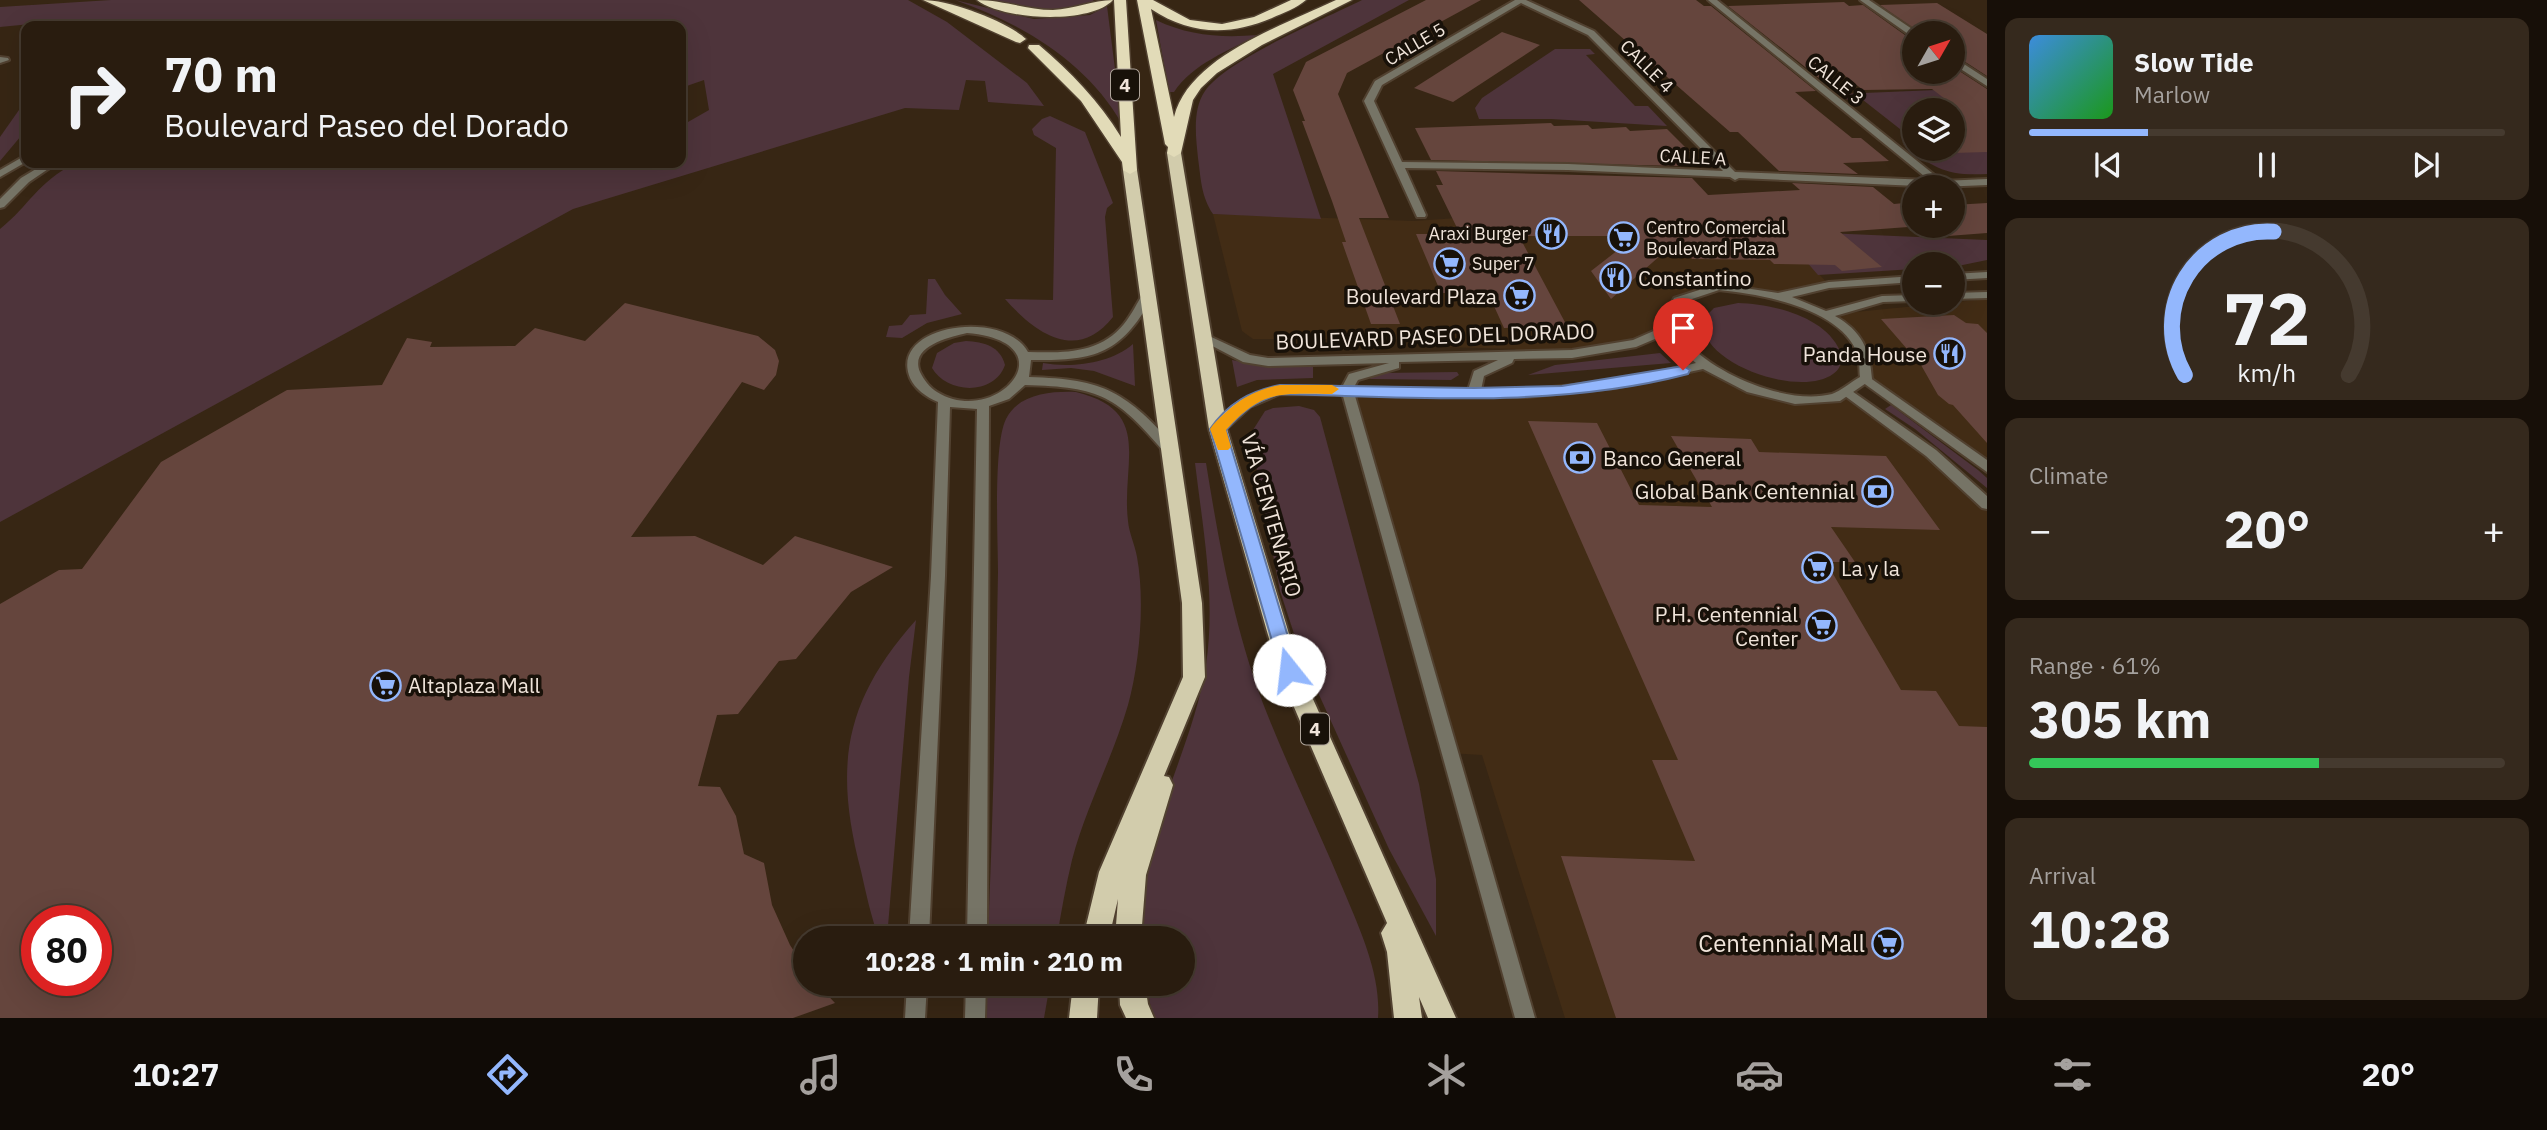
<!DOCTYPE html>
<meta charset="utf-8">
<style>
:root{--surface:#291c0f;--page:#35291d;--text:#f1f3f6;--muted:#a5a19e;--line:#453a2f;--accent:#93b7fd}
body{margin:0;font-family:"IBM Plex Sans",sans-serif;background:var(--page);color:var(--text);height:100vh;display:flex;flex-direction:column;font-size:26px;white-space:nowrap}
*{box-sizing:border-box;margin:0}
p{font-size:23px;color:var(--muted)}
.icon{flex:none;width:38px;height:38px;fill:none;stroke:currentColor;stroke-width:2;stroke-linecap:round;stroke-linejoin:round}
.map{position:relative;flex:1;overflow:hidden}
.details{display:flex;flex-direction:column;gap:18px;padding:18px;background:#170f08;width:560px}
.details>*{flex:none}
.banner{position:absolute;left:21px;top:21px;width:665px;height:147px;border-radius:14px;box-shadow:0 7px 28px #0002,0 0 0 2px var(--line);background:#291c0f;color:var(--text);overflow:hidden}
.needle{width:46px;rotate:51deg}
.tools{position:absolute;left:1902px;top:21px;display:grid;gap:14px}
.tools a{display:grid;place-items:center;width:63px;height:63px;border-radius:50%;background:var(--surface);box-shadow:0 7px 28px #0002,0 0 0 2px var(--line);font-size:35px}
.speed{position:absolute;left:21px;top:905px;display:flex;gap:14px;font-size:35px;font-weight:700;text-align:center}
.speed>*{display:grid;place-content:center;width:91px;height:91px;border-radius:50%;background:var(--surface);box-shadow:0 7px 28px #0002,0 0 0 2px var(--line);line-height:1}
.speed .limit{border:10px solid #d22;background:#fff;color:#111}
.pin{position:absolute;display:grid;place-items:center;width:60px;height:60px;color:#fff;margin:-72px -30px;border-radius:50% 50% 50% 0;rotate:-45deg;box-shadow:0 0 7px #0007}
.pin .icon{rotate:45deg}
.me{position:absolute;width:77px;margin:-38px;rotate:344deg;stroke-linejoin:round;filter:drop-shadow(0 0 5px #0008)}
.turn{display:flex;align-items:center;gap:24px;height:147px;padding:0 28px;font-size:32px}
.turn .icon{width:91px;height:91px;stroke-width:2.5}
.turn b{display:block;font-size:49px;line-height:60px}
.big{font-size:52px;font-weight:800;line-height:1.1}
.details .tile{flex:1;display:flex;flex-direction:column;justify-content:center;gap:10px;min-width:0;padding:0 24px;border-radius:14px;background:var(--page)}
.details .dial{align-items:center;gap:0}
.dial svg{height:182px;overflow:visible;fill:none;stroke:var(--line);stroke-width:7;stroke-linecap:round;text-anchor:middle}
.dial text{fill:var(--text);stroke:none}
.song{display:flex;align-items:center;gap:21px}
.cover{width:84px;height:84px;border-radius:10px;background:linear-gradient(135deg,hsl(210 70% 55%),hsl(120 70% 35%))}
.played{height:7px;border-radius:4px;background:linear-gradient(90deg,var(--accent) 25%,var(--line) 25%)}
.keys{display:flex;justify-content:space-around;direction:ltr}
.heat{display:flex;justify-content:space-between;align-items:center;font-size:38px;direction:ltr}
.charge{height:10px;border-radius:5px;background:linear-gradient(90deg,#34c759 61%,var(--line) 0)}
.trip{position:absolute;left:793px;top:926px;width:402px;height:70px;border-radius:35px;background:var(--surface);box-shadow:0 7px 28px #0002,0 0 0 2px var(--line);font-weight:800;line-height:70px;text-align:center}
.dock{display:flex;height:112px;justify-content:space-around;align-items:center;background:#100b06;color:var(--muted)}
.dock .icon{width:49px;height:49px}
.dock .active{color:var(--accent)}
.dock b{font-size:32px;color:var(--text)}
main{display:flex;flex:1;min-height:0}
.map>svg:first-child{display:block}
.built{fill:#422c15}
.green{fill:#4e343b}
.building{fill:#65453d;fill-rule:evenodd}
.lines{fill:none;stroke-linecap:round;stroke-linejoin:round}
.minor-casing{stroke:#514130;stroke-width:4}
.tertiary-casing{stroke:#514130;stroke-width:4}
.trunk-casing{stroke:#514130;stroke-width:4}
.motorway-casing{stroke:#514130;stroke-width:3}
.minor{fill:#767466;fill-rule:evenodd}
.tertiary{fill:#767466;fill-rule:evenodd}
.trunk{fill:#d2ccac;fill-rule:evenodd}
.motorway{fill:#e2dbb8;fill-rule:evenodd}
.route{fill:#93b7fd;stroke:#6077a4;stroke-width:2}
.slow{fill:#f59e0b}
.labels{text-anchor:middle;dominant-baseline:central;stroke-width:7;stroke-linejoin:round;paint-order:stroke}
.far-street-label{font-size:18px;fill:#f0e4da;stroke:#181109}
.far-poi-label{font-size:18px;fill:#f0e4da;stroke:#181109;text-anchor:start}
.shield{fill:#181109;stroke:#afa59b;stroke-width:2}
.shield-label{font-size:19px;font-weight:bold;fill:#f0e4da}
.poi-label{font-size:21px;fill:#f0e4da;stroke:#181109;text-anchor:start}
.street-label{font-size:21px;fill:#f0e4da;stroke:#181109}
.near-poi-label{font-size:24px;fill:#f0e4da;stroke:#181109;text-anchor:end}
</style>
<main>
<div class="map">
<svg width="1987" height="1018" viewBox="0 0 1987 1018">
<rect width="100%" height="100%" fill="#372614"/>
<g class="built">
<path d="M1560,211L1780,231L1829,285L1782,296L1748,288L1718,287L1698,289L1678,299L1670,328L1636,343L1520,356L1515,349L1444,347L1402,339H1253L1242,331L1213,214L1414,221Z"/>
<path d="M1987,299V467L1866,379L1860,346L1825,315Z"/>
<path d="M1703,365L1732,382L1798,399L1849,393L1987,504V1018H1565L1482,755L1449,753L1347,389L1562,391Z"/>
</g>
<g class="green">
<path d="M111,0H908L947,22L1027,83L1044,106L988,102L985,81L966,80L959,110L905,108L573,209L0,522V229C30,205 37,182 76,163H681V126L709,110L704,80L681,88V26H78L82,19L0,27V7Z"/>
<path d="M955,0L1034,19L1090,15L1107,6L1122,124C1087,62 1021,23 955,0Z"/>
<path d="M994,0H1094C1073,21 1018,8 994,0Z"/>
<path d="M1362,0H1409L1273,74L1321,219L1213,214C1201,196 1201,179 1198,158C1196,137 1192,110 1205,91C1226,60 1326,18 1362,0Z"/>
<path d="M1156,20C1189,36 1222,38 1258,35C1230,50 1192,64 1174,92H1169Z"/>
<path d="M1555,49H1590L1595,54L1586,55L1635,106H1648L1667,126L1551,119H1479L1475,108L1482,98Z"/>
<path d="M1983,88L1987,101V174C1946,176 1935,169 1903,144L1914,143V149H1953V110H1914V140L1863,100L1849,101L1840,94Z"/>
<path d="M26,100V130L0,161V137Z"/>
<path d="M1050,116L1085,132L1113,203L1107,208L1105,217L1113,317C1077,363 1035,333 1005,299L1053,300L1056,148L1034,135L1032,129L1042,119Z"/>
<path d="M1780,231L1987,240V260L1953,267V264H1914V269L1818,275Z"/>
<path d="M928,279H935L945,295L962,314L927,323L902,338L886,337L889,326L902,325L910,315L926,314Z"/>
<path d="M1738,303C1772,304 1825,316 1840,351C1843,360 1841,369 1833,374C1801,398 1700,365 1702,320L1714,308Z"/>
<path d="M966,341C984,342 1000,346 1005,365C994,396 947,394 932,368L937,353L954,343Z"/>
<path d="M1133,344L1135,386L1094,371L1071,368L1042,370L1043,363C1071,368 1110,364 1133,344Z"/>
<path d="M1660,353L1671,363L1528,375L1555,365Z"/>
<path d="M1232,360L1266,367H1313V378L1257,380L1237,387Z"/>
<path d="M1457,372L1459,375L1451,380L1370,379L1373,374L1381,373Z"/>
<path d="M1076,392C1154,411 1121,462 1128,521C1129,533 1135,545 1137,557C1145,600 1140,662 1128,705C1113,757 1086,807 1072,860C1066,885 1061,912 1057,938H988C993,816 996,694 998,572C998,539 993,445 1006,419C1018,394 1051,391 1076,392Z"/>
<path d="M1891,405L1978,470L1987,478V488L1915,429L1885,409Z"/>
<path d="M1299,406L1314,410L1320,417L1419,784L1436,879V936L1389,849L1301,655L1280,591L1255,460L1253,430L1265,411L1273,408Z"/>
<path d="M1195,463H1206C1220,549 1235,634 1268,716C1292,776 1321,835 1346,896C1362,934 1381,977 1378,1018H1153L1146,984H1183V938H1140C1142,902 1145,868 1155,833C1171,776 1197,723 1206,665C1216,598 1203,530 1195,463Z"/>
<path d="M916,620L909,677L887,938H879C871,917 866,893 861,871C834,767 843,702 916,620Z"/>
<path d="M986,984H1050L1044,1018H985Z"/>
</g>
<g class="building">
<path d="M1426,0H1481L1347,73L1338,94L1389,218H1359L1400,324H1371L1342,242H1346L1332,201L1302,121H1305L1293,90L1306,62Z"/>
<path d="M1579,0H1696L1704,6H1711L1816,91L1795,92L1852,138H1861L1889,161L1843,163L1858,174L1779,171L1738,132H1730Z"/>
<path d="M1844,2L1849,6L1863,5L1909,38H1914V72H1953V67L1987,89V152L1953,153V105L1932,89L1863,90L1835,68L1824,82L1728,6Z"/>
<path d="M1937,3L1987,34V76L1953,54V33H1920L1880,5Z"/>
<path d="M1502,32L1540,45L1453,102L1414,88Z"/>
<path d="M1551,123L1554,126L1588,125L1592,129L1626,127L1630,131L1667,129L1690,152L1667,153L1680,166L1431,160L1415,128Z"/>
<path d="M1436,171L1692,178L1708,195L1800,190L1792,183L1873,187L1894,204L1914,202V226H1953V205L1987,203V233L1935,237L1922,226L1840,232L1882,267L1842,271L1835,265L1774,264L1770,260L1692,259L1678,240L1611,299L1591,271L1636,236H1519L1567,326L1504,328L1488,293H1441L1416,234H1460L1436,185H1443Z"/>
<path d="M625,303L758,336L775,350L779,361L776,375L764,390L742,382L631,537L695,536L763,565L795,536L893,567L851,592L796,659L779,661L738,714L717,715L698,786L720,787L736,816L744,854L764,863L772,905L790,945L805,968V984H817L835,1003L793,1018H0V604L59,570L82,569L161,462L287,390L382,385L407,338L432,342L430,347L515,346L535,328L585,341ZM37,920H96V980H37Z"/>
<path d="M1954,315L1966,323L1978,324L1987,333V443L1953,405L1949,404L1938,395L1921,365L1881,319Z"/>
<path d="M1528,421L1597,423L1639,505L1712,507L1671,436L1751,439L1759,452L1886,456L1940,530L1831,527L1855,562H1826L1901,690L1936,691L1959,726L1987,727V1018H1616L1561,856L1695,861L1652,760H1678Z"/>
</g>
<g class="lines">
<defs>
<g id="minor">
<path d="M1515,0H1526L1594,31L1735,172L1929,180L1708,0H1717L1942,181L1987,179V185L1940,187L1739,178L1735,180L1730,177L1568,170L1405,168L1426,215L1425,217H1417L1364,101L1375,81ZM1521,3L1588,35L1723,171L1568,164L1402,162L1374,101L1382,85Z"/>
<path d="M1860,0H1869L1918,33H1914V36H1911Z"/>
<path d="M0,57L8,58L9,60L0,63Z"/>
<path d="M1953,57L1987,79V86L1953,64Z"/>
<path d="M26,155V162L0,177V170Z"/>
<path d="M46,163H57L29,182L4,207L0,208V199L21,178Z"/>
<path d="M1148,291L1154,294C1122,354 1096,361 1031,360L1029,377C1105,379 1126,392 1176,448L1178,451L1176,454H1166C1116,396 1102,387 1025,385L1009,399L989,406L987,938H967L977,409L950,407L945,576L929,938H909L931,576L938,402C926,397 915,389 910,378C888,325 1003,308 1028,352C1063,353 1100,354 1124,324C1132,314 1137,303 1144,292ZM967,333C1071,342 997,429 937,392C930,388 924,380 920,372C909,346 950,337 967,333Z"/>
<path d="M1866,375L1987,460V472L1862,382L1860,379Z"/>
<path d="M1347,385L1353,389L1535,1018H1515L1341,389Z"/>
<path d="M1849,389L1936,450L1987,496V509L1982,508L1926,456L1845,396L1843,393Z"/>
<path d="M907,984H927L925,1018H905Z"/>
<path d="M966,984H986L985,1018H965Z"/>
</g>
<g id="tertiary">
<path d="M1987,272V278L1953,280V274Z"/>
<path d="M1914,276V282L1829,288L1792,297L1826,311L1882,296L1914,295V301L1883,302L1835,316C1862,331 1870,350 1872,379L1840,401L1795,404L1747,392L1703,369L1615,388L1527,397L1280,394L1250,407L1223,432L1218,433L1211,429C1246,381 1290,385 1342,387L1349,374L1389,363L1268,366L1243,362L1197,338L1203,334L1207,335L1250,355L1268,358L1572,350L1633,340L1665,326L1663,321L1674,298L1718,284L1778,293L1829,282ZM1719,290C1761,294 1842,308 1858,355C1860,362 1859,370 1860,377C1851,382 1841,391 1832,394C1788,405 1719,376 1688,344C1682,338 1679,328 1674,321L1683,302ZM1669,333L1678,348L1696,363C1625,381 1554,390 1481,390L1484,376L1512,363L1514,359L1572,358L1636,347ZM1498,360L1474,371L1468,390L1354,387L1358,380L1399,368V362Z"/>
<path d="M1987,292V298L1953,299V293Z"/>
</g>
<g id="trunk">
<path d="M1174,149L1181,153L1227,429L1300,670L1456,1018H1428L1419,997L1422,1018H1394L1387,952L1381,933L1387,923L1278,670L1209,429L1167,153Z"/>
<path d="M1130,166L1137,170L1202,603L1205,677L1164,776L1169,777L1173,785L1146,875L1141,938H1115L1118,899L1109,938H1083L1099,872L1183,677L1182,603L1123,170Z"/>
<path d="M1073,984H1099L1097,1018H1069Z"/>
<path d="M1119,984H1145L1148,1004L1154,1018H1126L1120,1005Z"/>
</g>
<g id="motorway">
<path d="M923,0C949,0 1007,21 1026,39L1020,43L1016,42Z"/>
<path d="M977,0C1003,0 1027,10 1053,10C1074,9 1093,0 1113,0C1090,25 1002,20 977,0Z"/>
<path d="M1114,0H1126L1137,170L1130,174L1123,170L1122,162L1081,101L1028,48L1029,45H1039C1071,72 1099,101 1121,137Z"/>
<path d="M1137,0H1153L1190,20L1222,24L1254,17L1291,0H1306C1297,8 1283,13 1272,18C1230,36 1190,35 1151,9L1174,117C1189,56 1284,25 1336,0H1352L1262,45L1217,73L1201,88L1193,100L1181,153L1174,157L1167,153L1168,147L1165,144Z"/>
</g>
</defs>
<use href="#minor" class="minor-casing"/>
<use href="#tertiary" class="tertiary-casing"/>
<use href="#trunk" class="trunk-casing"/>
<use href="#motorway" class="motorway-casing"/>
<use href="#minor" class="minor"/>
<use href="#tertiary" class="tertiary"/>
<use href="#trunk" class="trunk"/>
<use href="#motorway" class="motorway"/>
</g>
<path class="route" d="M1683,366L1690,370L1688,374C1555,409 1415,397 1280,394C1256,400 1242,412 1226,430L1298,670L1295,675L1289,677L1282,675L1210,429C1228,403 1250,391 1280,385L1474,388L1562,386Z"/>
<path class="slow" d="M1280,385H1332L1339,389L1332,394C1280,394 1263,389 1226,430L1231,447L1228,450H1218L1210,429L1213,425C1234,403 1250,391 1280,385Z"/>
<defs>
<symbol id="restaurant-ring" viewBox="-11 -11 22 22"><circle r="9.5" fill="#181109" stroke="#93b7fd" stroke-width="1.5"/><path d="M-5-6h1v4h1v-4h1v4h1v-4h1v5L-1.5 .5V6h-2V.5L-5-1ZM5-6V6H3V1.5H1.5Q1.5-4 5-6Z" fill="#93b7fd"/></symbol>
<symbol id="supermarket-ring" viewBox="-11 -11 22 22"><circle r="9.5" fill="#181109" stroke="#93b7fd" stroke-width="1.5"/><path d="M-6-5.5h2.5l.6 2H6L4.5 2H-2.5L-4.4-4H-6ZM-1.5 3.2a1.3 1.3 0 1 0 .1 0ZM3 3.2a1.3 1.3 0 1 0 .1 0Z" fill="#93b7fd"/></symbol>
<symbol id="bank-ring" viewBox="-11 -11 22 22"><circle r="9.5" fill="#181109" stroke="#93b7fd" stroke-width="1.5"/><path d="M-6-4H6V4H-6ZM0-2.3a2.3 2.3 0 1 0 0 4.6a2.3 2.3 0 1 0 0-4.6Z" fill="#93b7fd"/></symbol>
</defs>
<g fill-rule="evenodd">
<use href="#restaurant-ring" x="1534" y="216" width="35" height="35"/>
<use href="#supermarket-ring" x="1606" y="220" width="35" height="35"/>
<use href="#supermarket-ring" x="1432" y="246" width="35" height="35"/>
<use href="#restaurant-ring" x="1598" y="260" width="35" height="35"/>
<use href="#supermarket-ring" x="1502" y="278" width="35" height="35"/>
<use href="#restaurant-ring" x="1932" y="336" width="35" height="35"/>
<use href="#bank-ring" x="1562" y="440" width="35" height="35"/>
<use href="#bank-ring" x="1860" y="474" width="35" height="35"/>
<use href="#supermarket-ring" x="1800" y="550" width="35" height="35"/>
<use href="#supermarket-ring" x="1804" y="608" width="35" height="35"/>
<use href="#supermarket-ring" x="368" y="668" width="35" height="35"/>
<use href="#supermarket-ring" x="1870" y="926" width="35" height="35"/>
</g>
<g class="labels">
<g class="far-street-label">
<text transform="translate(1415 44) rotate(-30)">CALLE 5</text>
<text transform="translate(1647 66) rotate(45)">CALLE 4</text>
<text transform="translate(1836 80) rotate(39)">CALLE 3</text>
<text transform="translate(1693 157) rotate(3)">CALLE A</text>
</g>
<g class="far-poi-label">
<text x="1646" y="227">Centro Comercial<tspan x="1646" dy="21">Boulevard Plaza</tspan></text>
<text x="1528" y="233" text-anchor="end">Araxi Burger</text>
<text x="1472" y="263">Super 7</text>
</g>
<g class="shield">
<rect x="1111" y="69.5" width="28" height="31" rx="5"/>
<rect x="1301" y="713.5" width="28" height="31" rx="5"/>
</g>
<g class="shield-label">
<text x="1125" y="85">4</text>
<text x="1315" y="729">4</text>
</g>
<g class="poi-label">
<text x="1638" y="278">Constantino</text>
<text x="1497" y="296" text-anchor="end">Boulevard Plaza</text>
<text x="1927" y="354" text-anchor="end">Panda House</text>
<text x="1603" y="458">Banco General</text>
<text x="1855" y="491" text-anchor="end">Global Bank Centennial</text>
<text x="1841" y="568">La y la</text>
<text x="1798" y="614" text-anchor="end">P.H. Centennial<tspan x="1798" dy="24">Center</tspan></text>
<text x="408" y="685">Altaplaza Mall</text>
</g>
<g class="street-label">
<text transform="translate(1435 336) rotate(-2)">BOULEVARD PASEO DEL DORADO</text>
<text transform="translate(1272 515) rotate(74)">VÍA CENTENARIO</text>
</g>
<g class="near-poi-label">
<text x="1865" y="943">Centennial Mall</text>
</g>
</g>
</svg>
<div class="tools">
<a><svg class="needle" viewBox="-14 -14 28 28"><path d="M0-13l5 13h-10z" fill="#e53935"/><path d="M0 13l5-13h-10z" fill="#a5a19e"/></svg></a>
<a><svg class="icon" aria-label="layers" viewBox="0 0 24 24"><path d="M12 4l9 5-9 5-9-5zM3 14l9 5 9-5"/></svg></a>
<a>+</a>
<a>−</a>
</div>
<div class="speed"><div class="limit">80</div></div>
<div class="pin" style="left:1683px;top:370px;background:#d93025"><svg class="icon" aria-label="arrive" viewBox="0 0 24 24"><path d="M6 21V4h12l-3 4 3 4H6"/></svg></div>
<svg class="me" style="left:1289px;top:670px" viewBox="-20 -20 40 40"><circle r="19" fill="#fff"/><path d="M0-13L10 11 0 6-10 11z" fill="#93b7fd"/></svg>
<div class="trip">10:28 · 1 min · 210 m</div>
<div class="banner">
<div class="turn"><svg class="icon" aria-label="right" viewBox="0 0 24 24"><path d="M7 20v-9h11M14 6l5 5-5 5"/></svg><div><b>70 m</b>Boulevard Paseo del Dorado</div></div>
</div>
</div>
<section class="details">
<div class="tile">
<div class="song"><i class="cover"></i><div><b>Slow Tide</b><p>Marlow</p></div></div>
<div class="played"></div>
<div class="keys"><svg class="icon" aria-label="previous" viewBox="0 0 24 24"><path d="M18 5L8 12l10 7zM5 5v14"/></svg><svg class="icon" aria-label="pause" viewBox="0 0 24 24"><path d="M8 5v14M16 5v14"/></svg><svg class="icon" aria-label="next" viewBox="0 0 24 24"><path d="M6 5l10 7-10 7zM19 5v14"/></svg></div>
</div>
<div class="tile dial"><svg viewBox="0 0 100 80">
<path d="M14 69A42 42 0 1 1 86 69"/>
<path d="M14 69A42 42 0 0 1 53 6" stroke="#93b7fd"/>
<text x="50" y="56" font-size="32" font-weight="700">72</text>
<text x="50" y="72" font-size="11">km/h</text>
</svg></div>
<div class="tile"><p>Climate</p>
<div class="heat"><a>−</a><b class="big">20°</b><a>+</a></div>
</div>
<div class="tile"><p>Range · 61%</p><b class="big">305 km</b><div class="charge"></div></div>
<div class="tile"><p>Arrival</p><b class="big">10:28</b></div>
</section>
</main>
<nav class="dock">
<b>10:27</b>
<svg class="icon active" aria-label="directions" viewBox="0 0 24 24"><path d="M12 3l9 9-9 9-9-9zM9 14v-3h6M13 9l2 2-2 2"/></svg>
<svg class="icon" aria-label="music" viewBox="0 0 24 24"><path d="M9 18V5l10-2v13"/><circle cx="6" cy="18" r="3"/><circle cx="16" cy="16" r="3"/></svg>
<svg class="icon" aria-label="phone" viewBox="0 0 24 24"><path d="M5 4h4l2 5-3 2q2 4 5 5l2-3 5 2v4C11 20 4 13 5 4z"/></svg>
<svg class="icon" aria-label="climate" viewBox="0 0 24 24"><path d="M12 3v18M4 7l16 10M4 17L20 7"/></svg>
<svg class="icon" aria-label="car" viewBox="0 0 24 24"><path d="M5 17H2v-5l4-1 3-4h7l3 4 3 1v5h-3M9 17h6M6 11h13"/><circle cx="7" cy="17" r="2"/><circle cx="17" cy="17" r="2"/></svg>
<svg class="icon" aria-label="filters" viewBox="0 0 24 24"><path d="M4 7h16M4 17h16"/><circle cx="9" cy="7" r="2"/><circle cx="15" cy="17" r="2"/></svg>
<b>20°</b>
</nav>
